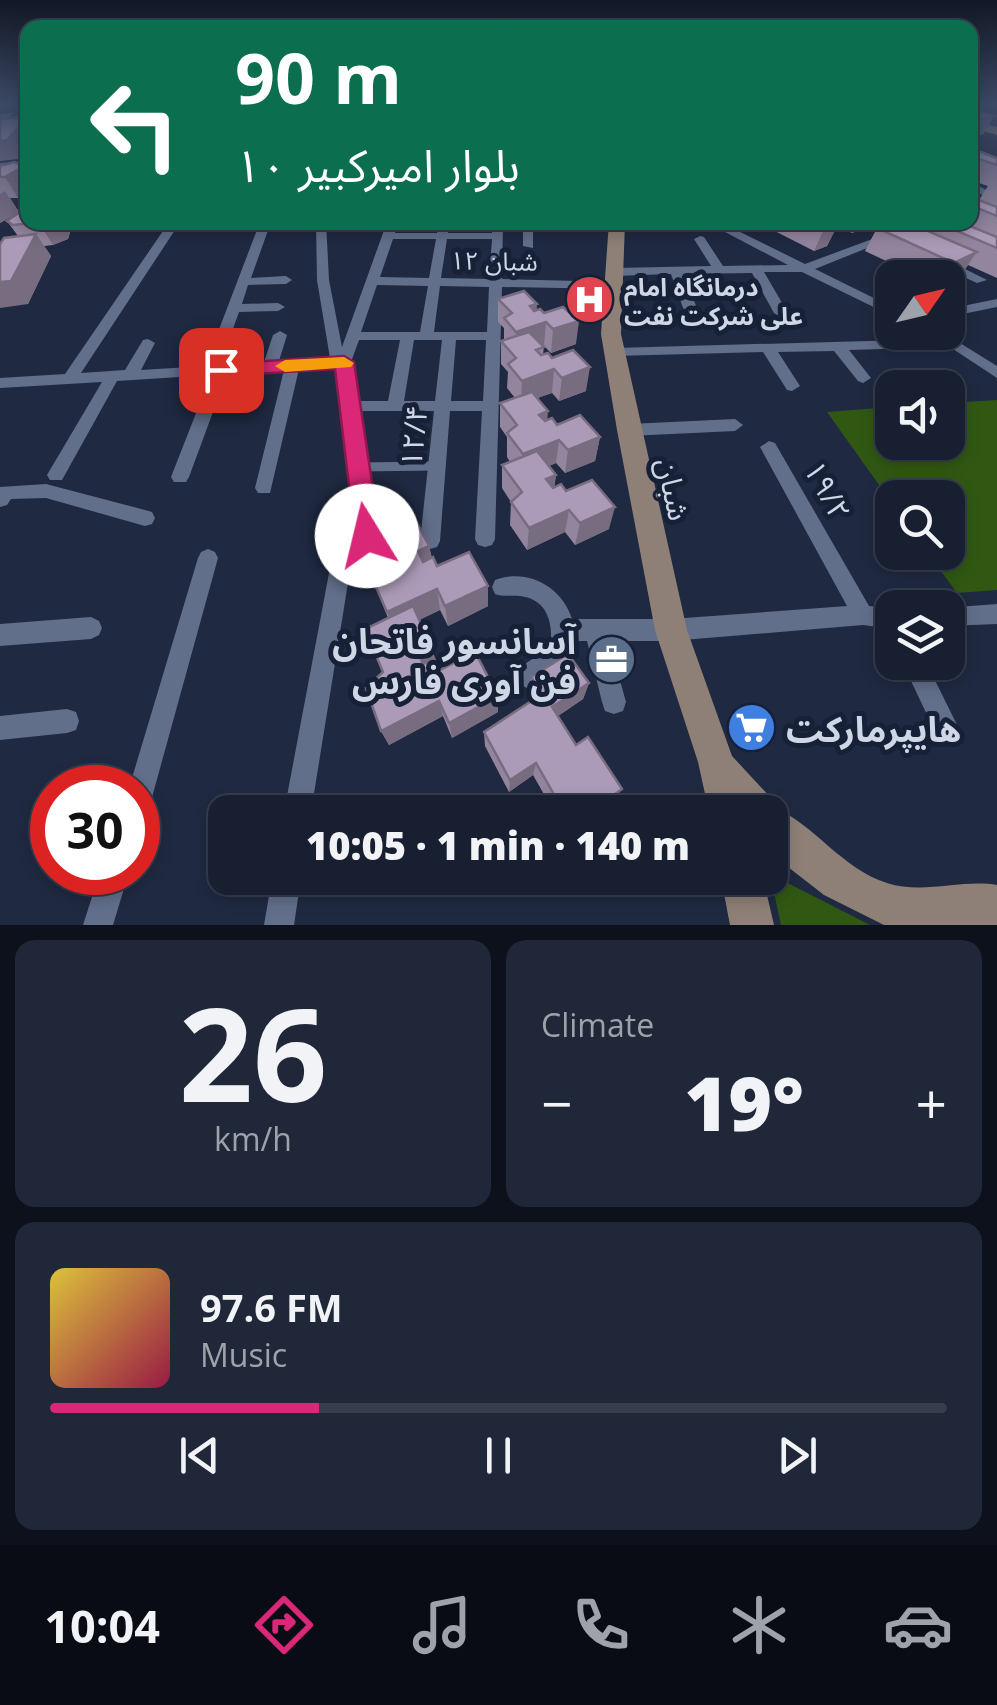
<!DOCTYPE html>
<meta charset="utf-8">
<style>
:root{--surface:#171f31;--page:#202739;--text:#f1f3f6;--muted:#9ea2ab;--line:#363d4d;--accent:#db2777}
body{margin:0;font-family:"Open Sans","Noto Sans Arabic",sans-serif;background:var(--page);color:var(--text);height:100vh;display:flex;flex-direction:column;font-size:38px;white-space:nowrap}
*{box-sizing:border-box;margin:0}
p{font-size:32px;color:var(--muted)}
.icon{flex:none;width:55px;height:55px;fill:none;stroke:currentColor;stroke-width:2;stroke-linecap:round;stroke-linejoin:round}
.map{position:relative;height:925px;overflow:hidden}
.sheet{display:flex;flex-direction:column;gap:15px;padding:15px;background:#0d111b;flex:1}
.sheet>*{flex:none}
.top-card{position:absolute;left:20px;top:20px;width:958px;height:210px;border-radius:20px;box-shadow:0 5px 15px #0003,0 0 0 2px var(--line);background:#0b6e4f;color:#fff;overflow:hidden}
.needle{width:65px;rotate:56deg}
.buttons{position:absolute;left:875px;top:260px;display:grid;gap:20px}
.buttons a{display:grid;place-items:center;width:90px;height:90px;border-radius:20px;background:var(--surface);box-shadow:0 5px 15px #0003,0 0 0 2px var(--line);font-size:50px}
.speed{position:absolute;left:30px;top:765px;display:flex;gap:20px;font-size:50px;font-weight:700;text-align:center}
.speed>*{display:grid;place-content:center;width:130px;height:130px;border-radius:50%;background:var(--surface);box-shadow:0 5px 15px #0003,0 0 0 2px var(--line);line-height:1}
.speed .limit{border:15px solid #d22;background:#fff;color:#111}
.pin{position:absolute;display:grid;place-items:center;width:85px;height:85px;color:#fff;margin:-42px;border-radius:20px;box-shadow:0 5px 15px #0006}
.me{position:absolute;width:110px;margin:-55px;rotate:351deg;stroke-linejoin:round;filter:drop-shadow(0 0 8px #0008)}
.turn{display:flex;align-items:center;gap:35px;height:210px;padding:0 50px;font-size:45px}
.turn .icon{width:130px;height:130px;stroke-width:2.5}
.turn b{display:block;font-size:70px;line-height:85px}
.big{font-size:75px;font-weight:800;line-height:1.1}
.sheet .widget{flex:1;display:flex;flex-direction:column;justify-content:center;gap:15px;min-width:0;padding:0 35px;border-radius:20px;background:var(--page)}
.sheet .dial{align-items:center;gap:0}
.dial b{font-size:130px;line-height:1}
.song{display:flex;align-items:center;gap:30px}
.cover{width:120px;height:120px;border-radius:15px;background:linear-gradient(135deg,hsl(50 70% 55%),hsl(340 70% 35%))}
.played{height:10px;border-radius:5px;background:linear-gradient(90deg,var(--accent) 30%,var(--line) 30%)}
.keys{display:flex;justify-content:space-around;direction:ltr}
.heat{display:flex;justify-content:space-between;align-items:center;font-size:55px;direction:ltr}
.sheet .tiles{flex:1;display:grid;gap:15px;grid-template-columns:1fr 1fr}
.widget:last-child{grid-column:span 2}
.trip{position:absolute;left:208px;top:795px;width:580px;height:100px;border-radius:20px;background:var(--surface);box-shadow:0 5px 15px #0003,0 0 0 2px var(--line);font-weight:800;line-height:100px;text-align:center}
.menu{display:flex;height:160px;justify-content:space-around;align-items:center;background:#090c14;color:var(--muted)}
.menu .icon{width:70px;height:70px}
.menu .current{color:var(--accent)}
.menu b{font-size:45px;color:var(--text)}
.map>svg:first-child{display:block}
.green{fill:#305813}
.lines{fill:none;stroke-linecap:round;stroke-linejoin:round}
.lane{stroke:#626f8b;stroke-width:9}
.street{fill:#626f8b;fill-rule:evenodd}
.secondary{fill:#8e8077;fill-rule:evenodd}
.wall{fill:#94859e}
.shaded-wall{fill:#786c81}
.building{fill:#ac9bb8;stroke:#786c81;stroke-width:2.5}
.route{fill:#db2777;stroke:#8e194d;stroke-width:2.5}
.slow{fill:#f59e0b}
.labels{text-anchor:middle;dominant-baseline:central;stroke-width:10;stroke-linejoin:round;paint-order:stroke}
.far-street-label{font-size:25px;fill:#cfd6e6;stroke:#162036}
.far-poi-label{font-size:25px;font-weight:bold;fill:#cfd6e6;stroke:#162036;text-anchor:start}
.street-label{font-size:30px;fill:#cfd6e6;stroke:#162036}
.near-poi-label{font-size:35px;font-weight:bold;fill:#cfd6e6;stroke:#162036;text-anchor:end}
</style>
<div class="map">
<svg width="997" height="925" viewBox="0 0 997 925">
<rect width="100%" height="100%" fill="#1f2941"/>
<g class="green">
<path d="M997,400V590L957,593L928,553L948,552V498H892V503L827,412L892,407V442H948V403Z"/>
<path d="M770,874L870,925H781Z"/>
</g>
<g class="lines">
<path class="lane" d="M356,467L438,466"/>
<g class="street">
<path d="M28,112V117L0,124V120Z"/>
<path d="M28,161V167L0,169V163Z"/>
<path d="M970,182L997,195V202L970,189Z"/>
<path d="M260,222H271L251,278L286,276L292,280L286,284L248,285L242,304L278,303L285,307L278,311L239,312L220,365L264,362L273,335L280,331L287,335L279,361L330,358L317,280L316,222H326L329,280L342,347L387,222H398L395,233H437L439,222H449L448,233H492L493,222H503L502,279L619,282L621,285L615,289L502,287L495,539L492,545L485,547L478,545L475,539L482,411H450L440,541L437,547L430,549L423,547L420,541L434,411H359L377,536L374,542L367,544L360,542L342,410L339,406L341,402L336,367L299,369L270,493H258L255,488L284,370L227,374L189,477L186,482H174L171,477L211,375L117,381L62,480H50L47,475L102,382L0,388V378L65,374L165,228L169,227L175,230L81,373L125,370L143,340L148,339L155,343L141,370L205,366ZM393,239H436L429,278L380,277ZM447,239H492L489,279L441,278ZM377,285L428,286L420,332H361ZM440,286L489,287L487,332H434ZM359,340H400L388,401H357L351,362ZM414,340H442L435,401H404ZM456,340H486L483,401H451Z"/>
<path d="M523,222H533V248L523,246Z"/>
<path d="M706,222H720L805,264L883,235L860,222H875L893,231L916,222H932L815,269L892,307V316L802,272H764L788,313L781,317L774,313L752,273L683,274L697,308L690,312L683,308L671,274L615,276L609,272L615,268L711,266L694,239L700,236L704,237L723,266L788,265Z"/>
<path d="M937,259H945L987,280L977,283L937,265Z"/>
<path d="M997,299V307L948,317V309Z"/>
<path d="M947,335L997,366V378L950,347L849,350L871,378L863,383L858,381L834,351L778,352L800,386L792,391L787,390L763,352L615,356L608,352L615,348L940,339Z"/>
<path d="M735,419L743,425L735,431L629,436L621,430L629,424Z"/>
<path d="M769,441L775,443L869,606L892,609V629L863,625L671,641H609L626,702L623,711L614,714L605,711L602,702L587,641H573L568,661L527,688L519,684L515,676L519,668L550,647C554,623 547,599 520,596C510,595 504,597 495,594L492,587L495,580C528,568 562,587 572,619H671L847,606L760,447Z"/>
<path d="M46,484L145,510L152,512L155,518L152,524L145,526L46,498L11,499L7,505L0,507V487Z"/>
<path d="M343,543L350,546L353,552L311,812H284L333,552L336,546Z"/>
<path d="M208,549L215,552L218,558L151,801L148,811L138,814V788H129L198,558L201,552Z"/>
<path d="M997,604V624L948,626V608H944Z"/>
<path d="M91,617L99,621L102,628L99,635L91,639L0,646V624Z"/>
<path d="M902,662H926L960,731L957,740L948,743L939,740Z"/>
<path d="M67,709L76,712L79,721L76,730L67,733L0,740V716Z"/>
<path d="M100,872H129L113,925H83Z"/>
<path d="M272,878H301L294,925H264Z"/>
</g>
<g class="secondary">
<path d="M970,120L997,127V135L970,127Z"/>
<path d="M609,222H625L621,334L687,630L732,756L771,798L775,808C815,825 842,869 887,883C923,895 961,879 997,885V925H884L824,895L770,853V812H709L698,762L655,630L617,430L601,334Z"/>
<path d="M721,878H763L774,925H730Z"/>
</g>
</g>
<g class="wall">
<path d="M970,115L994,116L983,134L972,138L970,137Z"/>
<path d="M970,156L997,158V278L968,265L961,275L948,282V278H922L865,251L877,228L910,222H970V198L979,200L988,186L970,180Z"/>
<path d="M0,166L27,192L18,198H10L19,212L0,223Z"/>
<path d="M7,221L28,222H67L71,229L68,239L53,245L44,246L51,256L28,304L2,240L18,236Z"/>
<path d="M757,222H868L865,228L852,233L837,226L827,246L814,251Z"/>
<path d="M498,299L536,310L576,344L551,353L544,346L543,354L586,391L559,401L552,393L537,398L547,420L600,437L595,461L565,473L556,463L549,466L556,475L554,487L566,491L609,529L575,545L565,532L527,550L510,525L511,502L502,488V465L510,462L507,457V437L500,427V403L515,398L507,388L508,372L501,364V341L504,340V328L498,322Z"/>
<path d="M372,534L429,546L432,558L437,566L488,606L448,626L440,610L419,620L440,670L498,696V712L452,738L443,716L389,745L381,731L383,672L388,618L373,580L385,569Z"/>
<path d="M531,677L589,683L583,699L558,716L576,745L622,789L613,800L596,812H554L533,775L509,792L485,746L484,732L533,700L529,694Z"/>
</g>
<g class="shaded-wall">
<path d="M994,116L983,134L972,138L983,119Z"/>
<path d="M28,118V149L19,159L0,161V141Z"/>
<path d="M24,166L28,172V192L18,198L5,177Z"/>
<path d="M5,191L19,212L0,223V194Z"/>
<path d="M41,222H67L71,229L68,239L53,245L39,223Z"/>
<path d="M857,222H868L865,228L852,233Z"/>
<path d="M838,224L827,246L814,251L824,229Z"/>
<path d="M36,234L51,256L28,304L0,308V282Z"/>
<path d="M977,252L961,275L948,282V278H945L954,263Z"/>
<path d="M537,304L536,326L546,322L544,346L515,356L516,332L530,306Z"/>
<path d="M579,321L576,344L551,353L553,329Z"/>
<path d="M590,367L586,391L559,401L562,378Z"/>
<path d="M554,369L552,393L521,404L522,381Z"/>
<path d="M548,411L546,435L539,415Z"/>
<path d="M600,437L595,461L565,473L568,450Z"/>
<path d="M559,440L556,463L522,478L523,454Z"/>
<path d="M556,475L553,498L546,479Z"/>
<path d="M615,507L609,529L575,545L580,523Z"/>
<path d="M569,510L565,532L527,550L529,528Z"/>
<path d="M429,546L433,567L422,572L418,551Z"/>
<path d="M488,586V606L448,626L445,606Z"/>
<path d="M437,589L440,610L394,632L387,612Z"/>
<path d="M430,644L435,662L422,668L417,650Z"/>
<path d="M589,683L583,699L549,722L552,707Z"/>
<path d="M498,696V712L452,738L449,723Z"/>
<path d="M439,701L443,716L389,745L381,731Z"/>
<path d="M536,763L533,775L509,792L510,780Z"/>
<path d="M622,789L613,800L596,812H590Z"/>
</g>
<g class="building">
<path d="M980,112L994,116L983,119L970,116Z"/>
<path d="M11,114L8,118L0,119V115Z"/>
<path d="M28,117L7,140L0,141V119Z"/>
<path d="M981,152L997,158V165L970,156Z"/>
<path d="M14,162L24,166L5,177H0V166Z"/>
<path d="M971,197L997,207V216L970,205V198Z"/>
<path d="M26,208H28V222H41L13,225L7,221Z"/>
<path d="M810,222H834L838,224L824,229Z"/>
<path d="M892,222H907L977,252L954,263L877,228Z"/>
<path d="M936,222H960L997,237V248Z"/>
<path d="M36,234L11,281L0,282V244L4,238Z"/>
<path d="M524,291L537,304L530,306L534,311L540,309L544,313L563,307L579,321L553,329L546,322L516,332L504,318L512,313L498,299Z"/>
<path d="M529,332L544,347L536,350L541,355L548,353L552,358L573,350L590,367L562,378L554,369L522,381L508,364L516,358L501,341Z"/>
<path d="M532,392L548,411L539,415L545,421L552,418L557,425L580,415L600,437L568,450L559,440L523,454L507,433L517,425L500,403Z"/>
<path d="M537,451L556,475L546,479L553,488L561,484L566,491L592,480L615,507L580,523L569,510L529,528L511,502L522,492L502,465Z"/>
<path d="M414,517L429,546L418,551L423,562L433,557L437,566L469,552L488,586L445,606L437,589L387,612L373,580L388,567L372,534Z"/>
<path d="M413,606L430,644L417,650L423,664L434,659L440,670L475,652L498,696L449,723L439,701L381,731L366,688L383,672L365,629Z"/>
<path d="M568,654L589,683L552,707L576,745L588,737L622,789L590,812H564L536,763L510,780L484,732L542,694L531,677Z"/>
</g>
<linearGradient id="sky" x2="0" y2="1"><stop stop-color="#111724"/><stop offset="0.45" stop-color="#3c4965"/><stop offset="1" stop-color="#3c4965" stop-opacity="0"/></linearGradient>
<rect width="997" height="233" fill="url(#sky)"/>
<path class="route" d="M344,356L354,362L380,536L376,544L367,547L358,544L355,536L335,369L221,376L211,370L221,364Z"/>
<path class="slow" d="M344,357L354,363L351,367L285,372L275,366L285,360Z"/>
<defs>
<symbol id="hospital-disc" viewBox="-11 -11 22 22"><circle r="9.5" fill="#e0444e" stroke="#162036"/><path d="M-5-5h3v3.5h4V-5h3V5h-3V1.5h-4V5h-3Z" fill="#fff"/></symbol>
<symbol id="office-disc" viewBox="-11 -11 22 22"><circle r="9.5" fill="#5c6f8a" stroke="#162036"/><path d="M-6-3h4V-5.5h4V-3h4V5H-6ZM-1-4.5V-3h2v-1.5ZM-6 0V1H6V0Z" fill="#fff"/></symbol>
<symbol id="supermarket-disc" viewBox="-11 -11 22 22"><circle r="9.5" fill="#3f7fe0" stroke="#162036"/><path d="M-6-5.5h2.5l.6 2H6L4.5 2H-2.5L-4.4-4H-6ZM-1.5 3.2a1.3 1.3 0 1 0 .1 0ZM3 3.2a1.3 1.3 0 1 0 .1 0Z" fill="#fff"/></symbol>
</defs>
<g fill-rule="evenodd">
<use href="#hospital-disc" x="562" y="272" width="55" height="55"/>
<use href="#office-disc" x="584" y="632" width="55" height="55"/>
<use href="#supermarket-disc" x="724" y="700" width="55" height="55"/>
</g>
<g class="labels">
<g class="far-street-label">
<text transform="translate(494 260) rotate(1)">۱۲ شبان</text>
</g>
<g class="far-poi-label">
<text x="624" y="286">درمانگاه امام<tspan x="624" dy="29">علی شرکت نفت</tspan></text>
</g>
<g class="street-label">
<text transform="translate(413 436) rotate(-84)">۱۲/۴</text>
<text transform="translate(674 489) rotate(78)">شبان</text>
<text transform="translate(828 490) rotate(61)">۱۹/۲</text>
</g>
<g class="near-poi-label">
<text x="576" y="640">آسانسور فاتحان<tspan x="576" dy="40">فن آوری فارس</tspan></text>
<text x="786" y="728" text-anchor="start">هایپرمارکت</text>
</g>
</g>
</svg>
<div class="buttons">
<a><svg class="needle" viewBox="-14 -14 28 28"><path d="M0-13l5 13h-10z" fill="#e53935"/><path d="M0 13l5-13h-10z" fill="#9ea2ab"/></svg></a>
<a><svg class="icon" aria-label="sound" viewBox="0 0 24 24"><path d="M4 9h4l5-4v14l-5-4H4zM17 9q2 3 0 6"/></svg></a>
<a><svg class="icon" aria-label="search" viewBox="0 0 24 24"><circle cx="10" cy="10" r="6"/><path d="M15 15l6 6"/></svg></a>
<a><svg class="icon" aria-label="layers" viewBox="0 0 24 24"><path d="M12 4l9 5-9 5-9-5zM3 14l9 5 9-5"/></svg></a>
</div>
<div class="speed"><div class="limit">30</div></div>
<div class="pin" style="left:221px;top:370px;background:#d93025"><svg class="icon" aria-label="arrive" viewBox="0 0 24 24"><path d="M6 21V4h12l-3 4 3 4H6"/></svg></div>
<svg class="me" style="left:367px;top:536px" viewBox="-20 -20 40 40"><circle r="19" fill="#fff"/><path d="M0-13L10 11 0 6-10 11z" fill="#db2777"/></svg>
<div class="trip">10:05 · 1 min · 140 m</div>
<div class="top-card">
<div class="turn"><svg class="icon" aria-label="left" viewBox="0 0 24 24"><path d="M17 20v-9H6M10 6l-5 5 5 5"/></svg><div><b>90 m</b>۱۰ بلوار امیرکبیر</div></div>
</div>
</div>
<section class="sheet">
<div class="tiles">
<div class="widget dial"><b>26</b><p>km/h</p></div>
<div class="widget"><p>Climate</p>
<div class="heat"><a>−</a><b class="big">19°</b><a>+</a></div>
</div>
<div class="widget">
<div class="song"><i class="cover"></i><div><b>97.6 FM</b><p>Music</p></div></div>
<div class="played"></div>
<div class="keys"><svg class="icon" aria-label="previous" viewBox="0 0 24 24"><path d="M18 5L8 12l10 7zM5 5v14"/></svg><svg class="icon" aria-label="pause" viewBox="0 0 24 24"><path d="M8 5v14M16 5v14"/></svg><svg class="icon" aria-label="next" viewBox="0 0 24 24"><path d="M6 5l10 7-10 7zM19 5v14"/></svg></div>
</div>
</div>
</section>
<nav class="menu">
<b>10:04</b>
<svg class="icon current" aria-label="directions" viewBox="0 0 24 24"><path d="M12 3l9 9-9 9-9-9zM9 14v-3h6M13 9l2 2-2 2"/></svg>
<svg class="icon" aria-label="music" viewBox="0 0 24 24"><path d="M9 18V5l10-2v13"/><circle cx="6" cy="18" r="3"/><circle cx="16" cy="16" r="3"/></svg>
<svg class="icon" aria-label="phone" viewBox="0 0 24 24"><path d="M5 4h4l2 5-3 2q2 4 5 5l2-3 5 2v4C11 20 4 13 5 4z"/></svg>
<svg class="icon" aria-label="climate" viewBox="0 0 24 24"><path d="M12 3v18M4 7l16 10M4 17L20 7"/></svg>
<svg class="icon" aria-label="car" viewBox="0 0 24 24"><path d="M5 17H2v-5l4-1 3-4h7l3 4 3 1v5h-3M9 17h6M6 11h13"/><circle cx="7" cy="17" r="2"/><circle cx="17" cy="17" r="2"/></svg>
</nav>
